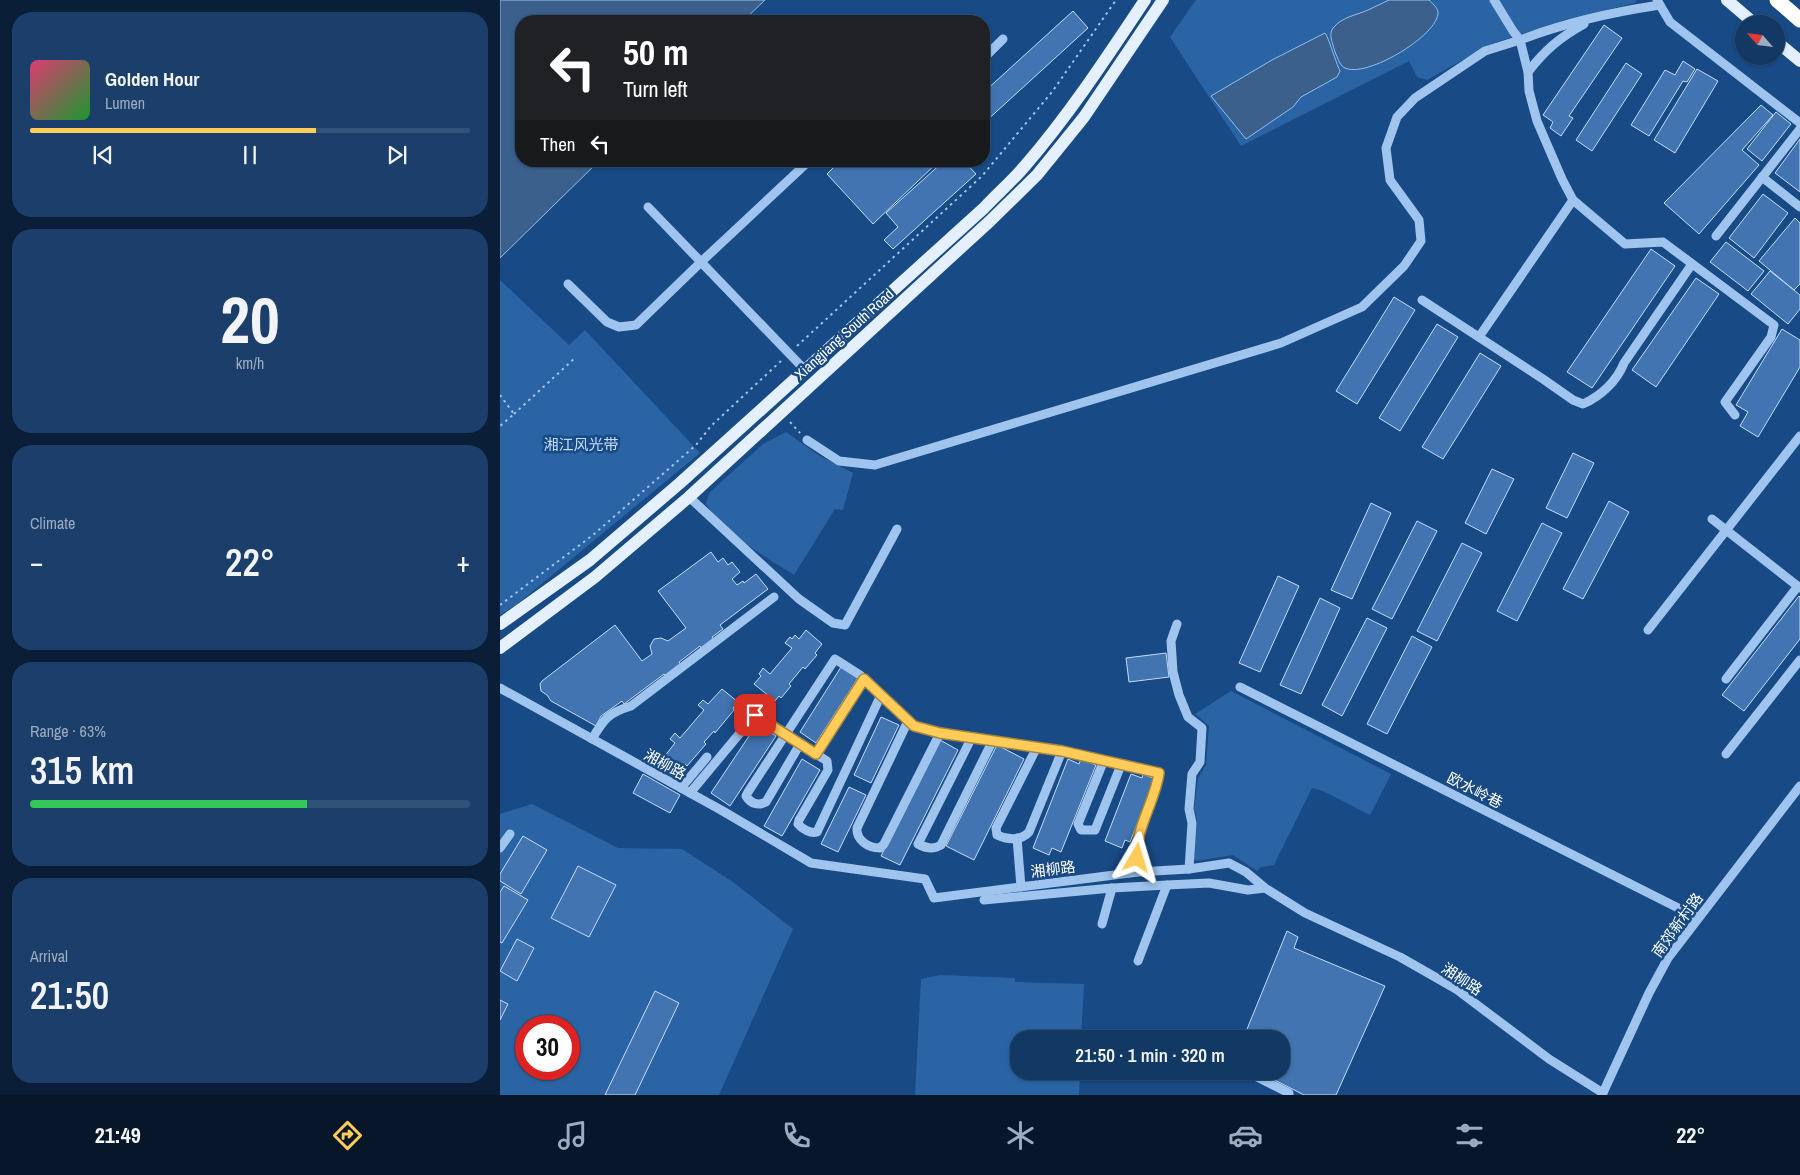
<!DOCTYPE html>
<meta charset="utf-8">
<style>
:root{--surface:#123864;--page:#1b3f6a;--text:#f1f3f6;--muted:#9cacbf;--line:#315278;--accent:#ffcc5a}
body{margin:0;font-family:"Archivo Narrow","Noto Sans SC",sans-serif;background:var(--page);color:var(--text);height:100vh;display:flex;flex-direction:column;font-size:19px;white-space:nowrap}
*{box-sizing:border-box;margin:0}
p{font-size:16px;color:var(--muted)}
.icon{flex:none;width:28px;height:28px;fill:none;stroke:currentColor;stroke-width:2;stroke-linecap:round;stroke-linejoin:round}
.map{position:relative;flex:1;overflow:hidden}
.side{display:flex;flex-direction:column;gap:12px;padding:12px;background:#0a1f37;width:500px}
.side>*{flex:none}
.top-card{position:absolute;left:15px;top:15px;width:475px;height:152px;border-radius:20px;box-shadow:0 1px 4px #0004,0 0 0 1px var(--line);background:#202124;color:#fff;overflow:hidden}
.needle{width:32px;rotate:298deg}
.fabs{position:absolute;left:1235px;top:15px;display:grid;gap:10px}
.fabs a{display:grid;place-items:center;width:50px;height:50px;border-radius:50%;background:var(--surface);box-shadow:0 1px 4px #0004,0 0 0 1px var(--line);font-size:25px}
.speed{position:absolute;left:15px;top:1015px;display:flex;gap:10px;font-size:25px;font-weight:700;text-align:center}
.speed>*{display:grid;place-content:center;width:65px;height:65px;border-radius:50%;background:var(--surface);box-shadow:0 1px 4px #0004,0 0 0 1px var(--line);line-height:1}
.speed .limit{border:8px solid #d22;background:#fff;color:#111}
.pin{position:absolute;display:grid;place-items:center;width:42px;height:42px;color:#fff;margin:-21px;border-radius:10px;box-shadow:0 2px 8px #0006}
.me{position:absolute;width:55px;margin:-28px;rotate:7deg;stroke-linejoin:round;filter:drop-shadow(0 0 4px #0008)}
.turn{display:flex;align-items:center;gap:18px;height:105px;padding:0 25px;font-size:22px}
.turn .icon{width:65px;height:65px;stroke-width:2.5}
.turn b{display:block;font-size:35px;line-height:42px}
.then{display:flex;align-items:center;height:48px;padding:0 25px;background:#0003;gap:10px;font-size:19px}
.big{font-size:38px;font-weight:600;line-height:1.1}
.side .card{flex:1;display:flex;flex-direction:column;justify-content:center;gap:8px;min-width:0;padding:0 18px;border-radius:20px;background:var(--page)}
.side .dial{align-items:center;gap:0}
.dial b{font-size:65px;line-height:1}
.song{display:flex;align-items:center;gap:15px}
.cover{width:60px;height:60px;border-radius:8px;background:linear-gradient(135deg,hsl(340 70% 55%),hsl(130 70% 35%))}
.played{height:5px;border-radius:2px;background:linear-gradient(90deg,var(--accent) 65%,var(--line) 65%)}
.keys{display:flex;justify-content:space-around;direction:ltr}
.heat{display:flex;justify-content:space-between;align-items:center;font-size:28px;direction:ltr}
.charge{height:8px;border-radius:4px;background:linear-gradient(90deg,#34c759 63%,var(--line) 0)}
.trip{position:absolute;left:510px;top:1030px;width:280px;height:50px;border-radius:20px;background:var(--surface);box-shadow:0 1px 4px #0004,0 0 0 1px var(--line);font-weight:600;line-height:50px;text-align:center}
.dock{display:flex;height:80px;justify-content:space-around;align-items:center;background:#071628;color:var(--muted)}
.dock .icon{width:35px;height:35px}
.dock .current{color:var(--accent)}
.dock b{font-size:22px;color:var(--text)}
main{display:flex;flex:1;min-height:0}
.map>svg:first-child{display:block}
.green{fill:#2b64a4;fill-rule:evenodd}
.water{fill:#3b608c;stroke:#91bfef}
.building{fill:#4174b0;stroke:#c4ddf9}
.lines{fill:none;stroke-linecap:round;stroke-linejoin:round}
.path{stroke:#9fc4ed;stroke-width:2;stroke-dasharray:2.5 4;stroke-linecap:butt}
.minor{stroke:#9fc4ed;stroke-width:9}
.major{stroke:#e4efff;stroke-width:12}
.highway{stroke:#fff;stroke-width:15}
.route-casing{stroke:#a6853a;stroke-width:12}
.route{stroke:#ffcc5a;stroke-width:9}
.labels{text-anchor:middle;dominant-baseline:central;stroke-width:5;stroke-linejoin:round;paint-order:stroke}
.street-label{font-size:15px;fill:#fff;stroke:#184a86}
.park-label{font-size:15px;fill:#c4ddf9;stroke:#184a86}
</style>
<main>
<section class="side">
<div class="card">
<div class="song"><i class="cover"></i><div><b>Golden Hour</b><p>Lumen</p></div></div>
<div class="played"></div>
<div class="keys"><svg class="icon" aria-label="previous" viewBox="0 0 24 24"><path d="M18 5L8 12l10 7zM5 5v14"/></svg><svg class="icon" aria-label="pause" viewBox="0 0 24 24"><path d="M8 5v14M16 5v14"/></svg><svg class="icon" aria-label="next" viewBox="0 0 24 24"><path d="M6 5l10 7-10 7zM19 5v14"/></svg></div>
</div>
<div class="card dial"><b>20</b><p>km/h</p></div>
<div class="card"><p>Climate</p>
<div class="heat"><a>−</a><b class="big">22°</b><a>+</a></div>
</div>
<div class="card"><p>Range · 63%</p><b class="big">315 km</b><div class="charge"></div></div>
<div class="card"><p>Arrival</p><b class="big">21:50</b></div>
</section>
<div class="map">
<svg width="1300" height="1095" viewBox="0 0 1300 1095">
<rect width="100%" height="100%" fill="#184a86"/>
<g class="green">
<path d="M696,0H1137L1135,3L1064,20L991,44L927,80L917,77L909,61L741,146L670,37Z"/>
<path d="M0,280L69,345L85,330L200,453L16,605L0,615Z"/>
<path d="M286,432L320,456L353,473L343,510L335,509L294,575C263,555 227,536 206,504L209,493L263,444Z"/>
<path d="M731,691L891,774L870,815L823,791L812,788L774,865L761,867L757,871L733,855L696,861L694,859L697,820L694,809L698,778L706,765L709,726L695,714Z"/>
<path d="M32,804L118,848L182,849L233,882L293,929L219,1095H0V814ZM26,1026H69V1069H26Z"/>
<path d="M440,975L515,978V982L584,984L581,1039H519V1071H580L579,1095H415L421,979Z"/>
</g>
<g class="water">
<path d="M0,0H265L243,21H21V161H99L0,258Z"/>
<path d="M889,0H929C932,3 937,7 938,12C940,35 860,83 842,66C839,63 834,50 833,45C831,39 829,32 834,27C842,17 857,15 868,10C875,7 882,3 889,0Z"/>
<path d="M825,33C828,36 836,63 840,71L837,77L801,97L793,107L746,139L711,96L772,60Z"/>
</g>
<g class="building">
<path d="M573,11L588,28L484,123V92Z"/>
<path d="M1104,25L1122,38L1069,116L1073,118L1061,136L1050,128L1053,122L1043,115Z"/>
<path d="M1183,61L1195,69L1187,82L1183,81L1149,136L1131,125L1165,70L1175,75Z"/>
<path d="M1126,63L1142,74L1092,151L1076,140Z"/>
<path d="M1197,69L1218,81L1175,153L1154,140Z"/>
<path d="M1261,105L1273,115L1242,150L1259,165L1199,234L1164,203Z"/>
<path d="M1276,112L1291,124L1262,161L1247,149Z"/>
<path d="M1300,139V192L1275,173Z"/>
<path d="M340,161H439L373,224L327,174Z"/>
<path d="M444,161H464L476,174L393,249L384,240L398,227L386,213Z"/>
<path d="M1263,194L1288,213L1254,258L1229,238Z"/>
<path d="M1295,218L1300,223V284L1294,290L1259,261Z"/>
<path d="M1226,242L1264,271L1248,291L1210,262Z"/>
<path d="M1151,249L1175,266L1092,388L1067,372Z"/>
<path d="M1270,271L1300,295V309L1288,324L1251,294Z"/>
<path d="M1196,278L1219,294L1156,387L1132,370Z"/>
<path d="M894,297L915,310L857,404L836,391Z"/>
<path d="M937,324L958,337L900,431L879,418Z"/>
<path d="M1282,329L1300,340V367L1258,437L1240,426L1248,412L1236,405Z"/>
<path d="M980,353L1001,366L943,459L922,447Z"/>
<path d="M1073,453L1094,463L1067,518L1046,508Z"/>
<path d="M992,469L1014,479L986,534L965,523Z"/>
<path d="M1109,501L1129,512L1083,599L1063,589Z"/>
<path d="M871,503L891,513L852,599L831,590Z"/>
<path d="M917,521L937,531L892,619L872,609Z"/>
<path d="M1042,523L1062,533L1017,621L997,611Z"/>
<path d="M962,543L982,553L937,641L917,631Z"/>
<path d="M211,552L218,562L223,558L228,565L232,562L240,572L232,579L237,585L243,581L244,583L256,574L268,589L220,625L223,629L212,637L213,639L201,648L200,646L179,662L181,665L166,676L164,674L124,704L122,701L101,716L96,726L51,701L47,695L41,691L40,684L42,681L115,625L142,661L152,654L150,646L154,639L161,638L168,641L186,628L158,591Z"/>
<path d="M778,576L799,586L760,672L739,663Z"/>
<path d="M1299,596L1300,597V639L1244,711L1222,695Z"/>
<path d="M820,598L840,608L801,694L780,685Z"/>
<path d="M867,618L887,628L842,716L822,705Z"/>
<path d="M306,630L322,644L315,653L317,655L305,669L303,667L289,684L291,686L281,698L279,696L275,701L254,684L261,676L259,674L263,668L270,674L292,648L285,643L290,637L292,639L295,635L299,639Z"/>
<path d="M912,636L932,647L887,734L867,724Z"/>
<path d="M666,653L669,677L629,682L626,658Z"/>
<path d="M341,667L358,678L316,743L300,732Z"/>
<path d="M222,689L238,702L233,708L234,710L215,733L214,731L204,742L206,744L187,766L185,764L180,771L164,757L175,743L170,739L175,733L180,738L204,710L198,705L203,700L208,704Z"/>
<path d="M381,717L399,725L371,783L354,775Z"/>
<path d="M257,724L276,736L230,806L211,793Z"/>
<path d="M440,740L458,750L400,865L381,856Z"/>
<path d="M497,745L524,759L474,860L446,846Z"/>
<path d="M302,759L320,770L282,836L264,826Z"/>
<path d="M568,759L579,764L581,759L596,765L561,852L552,848L549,855L533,848Z"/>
<path d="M143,774L180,795L170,813L133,793Z"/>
<path d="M631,774L642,778L643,774L655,779L630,842L625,840L622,848L605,841Z"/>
<path d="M349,787L366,795L338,852L321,844Z"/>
<path d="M23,836L47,850L21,894L0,881V874Z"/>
<path d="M78,866L116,885L89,937L51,918Z"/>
<path d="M4,886L28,900L2,943L0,942V892Z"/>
<path d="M787,931L798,937L794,948L885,986L836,1095H804L757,1071H781V1039H743Z"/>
<path d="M17,939L34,948L17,981L0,971Z"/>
<path d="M155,991L179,1003L135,1095H105Z"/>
<path d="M0,1000L8,1004L0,1020Z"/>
</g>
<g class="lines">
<g class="path">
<path d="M297,346L482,176L552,92L616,0"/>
<path d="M0,395L14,414L0,426"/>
<path d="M14,414L76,357"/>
<path d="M290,422L300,433"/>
<path d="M0,605L93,535L196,445L211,426L281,361"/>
</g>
<g class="minor">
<path d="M994,0L1013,31L1020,40C1064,23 1113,12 1160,5"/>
<path d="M1157,0L1170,22L1300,123"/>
<path d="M484,58L503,39"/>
<path d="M1028,72C1045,50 1059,38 1084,24"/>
<path d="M1262,177L1300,207"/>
<path d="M148,207L305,370"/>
<path d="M1216,236L1300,129"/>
<path d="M68,284L107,322L119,327L136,325L201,262L309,161"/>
<path d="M922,300L1043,379L1073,400L1083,404C1101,396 1117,381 1124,363L1192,264"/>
<path d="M979,337L1073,200"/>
<path d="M307,440L339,461L375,465L781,343L862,307L904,266L921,241L919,220L890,180L886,148L897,117L915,98L985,51L1020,40L1028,72L1029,91L1037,121L1062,179L1073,200L1125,244L1163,242L1274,325L1271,337L1225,402L1235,415"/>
<path d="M189,497L299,599L333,623L345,625L397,529"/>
<path d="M1212,519L1300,588"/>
<path d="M677,624L671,641L673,672L679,695L688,717L702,728L700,762L692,774L689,809L692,823L689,869"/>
<path d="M1148,630L1300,436"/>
<path d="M1226,679L1298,586"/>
<path d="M740,687L1198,918"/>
<path d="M0,688L221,810L311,863L425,879L434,898L638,872L689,869L729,863L746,872L765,888L805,913L900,957L956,989L1049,1059L1103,1093"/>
<path d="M408,721L357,828C356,840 368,848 380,848L384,844L440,733"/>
<path d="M472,737L418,844C425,848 433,850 441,845L493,740"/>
<path d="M92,739C104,719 108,713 131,706L274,597"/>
<path d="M300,744L266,802C258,806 251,804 246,796L248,792L335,659L360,675L414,727L440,733L562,751L659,773L657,786L636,843L638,872"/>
<path d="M537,747L496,828L497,835C507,840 521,841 529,832L562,751"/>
<path d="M316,754L364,679"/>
<path d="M1226,754L1300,660"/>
<path d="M604,760L578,824L581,830H595L621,765"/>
<path d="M181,788L207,757"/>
<path d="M190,793L255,715L327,761L328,770L299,820L298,824C302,829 311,834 317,832L381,695"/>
<path d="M517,838L521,887"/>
<path d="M0,848L10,834"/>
<path d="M484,900L612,888L667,885L709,883L748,890L765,888"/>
<path d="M602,924L612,888"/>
<path d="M638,961L667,885"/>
<path d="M745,1071L789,1093V1095"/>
<path d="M1102,1095L1149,993L1168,958L1300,786"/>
</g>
<g class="major">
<path d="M1227,0L1255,24"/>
<path d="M1276,41L1300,61"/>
<path d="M0,624L90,560L180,483L484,208C497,194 512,181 524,167C569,115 607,57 645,0"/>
<path d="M0,648L95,577L189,497L490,221L537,175L584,117L663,0"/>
</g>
<path class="highway" d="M1277,0L1300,20"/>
</g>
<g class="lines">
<defs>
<path id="route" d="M255,715L316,754L364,679L414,726L440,733L562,751L659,773C655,802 635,828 637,858"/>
</defs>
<use href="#route" class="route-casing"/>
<use href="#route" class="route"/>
</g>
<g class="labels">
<g class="street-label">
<text transform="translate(344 334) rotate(-42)">Xiangjiang South Road</text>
<text transform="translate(165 764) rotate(29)">湘柳路</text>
<text transform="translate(975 790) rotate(27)">欧水岭巷</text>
<text transform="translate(553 869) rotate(-7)">湘柳路</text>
<text transform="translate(1177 925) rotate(-54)">南郊新村路</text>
<text transform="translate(962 979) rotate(33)">湘柳路</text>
</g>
<g class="park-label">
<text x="81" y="444">湘江风光带</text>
</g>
</g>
</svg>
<div class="fabs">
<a><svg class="needle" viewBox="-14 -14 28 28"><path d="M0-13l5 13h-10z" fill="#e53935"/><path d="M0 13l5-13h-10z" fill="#9cacbf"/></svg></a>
</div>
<div class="speed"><div class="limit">30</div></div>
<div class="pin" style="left:255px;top:715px;background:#d93025"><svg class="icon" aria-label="arrive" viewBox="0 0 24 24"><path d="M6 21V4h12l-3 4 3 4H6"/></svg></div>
<svg class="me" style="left:637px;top:858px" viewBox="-20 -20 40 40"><path d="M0-17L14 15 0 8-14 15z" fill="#ffcc5a" stroke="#fff" stroke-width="4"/></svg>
<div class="trip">21:50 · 1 min · 320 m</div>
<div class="top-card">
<div class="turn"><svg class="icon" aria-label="left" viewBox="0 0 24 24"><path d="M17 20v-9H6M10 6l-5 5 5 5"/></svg><div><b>50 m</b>Turn left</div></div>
<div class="then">Then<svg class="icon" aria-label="left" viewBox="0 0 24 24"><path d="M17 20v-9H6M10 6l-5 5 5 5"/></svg></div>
</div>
</div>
</main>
<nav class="dock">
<b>21:49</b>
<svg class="icon current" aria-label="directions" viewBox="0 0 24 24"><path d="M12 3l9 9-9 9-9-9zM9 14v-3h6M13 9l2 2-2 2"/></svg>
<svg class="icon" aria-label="music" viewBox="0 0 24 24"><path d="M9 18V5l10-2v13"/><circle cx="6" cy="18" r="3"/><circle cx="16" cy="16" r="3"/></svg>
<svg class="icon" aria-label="phone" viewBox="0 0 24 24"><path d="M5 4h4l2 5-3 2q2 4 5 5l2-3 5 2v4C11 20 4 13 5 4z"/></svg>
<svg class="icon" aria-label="climate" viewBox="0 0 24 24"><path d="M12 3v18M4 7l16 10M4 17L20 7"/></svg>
<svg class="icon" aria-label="car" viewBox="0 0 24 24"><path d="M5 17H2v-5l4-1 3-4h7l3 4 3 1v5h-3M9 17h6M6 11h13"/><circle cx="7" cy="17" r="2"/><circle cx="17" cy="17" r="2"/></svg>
<svg class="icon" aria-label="filters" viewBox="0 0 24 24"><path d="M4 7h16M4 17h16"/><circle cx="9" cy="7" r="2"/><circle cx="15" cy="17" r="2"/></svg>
<b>22°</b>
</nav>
